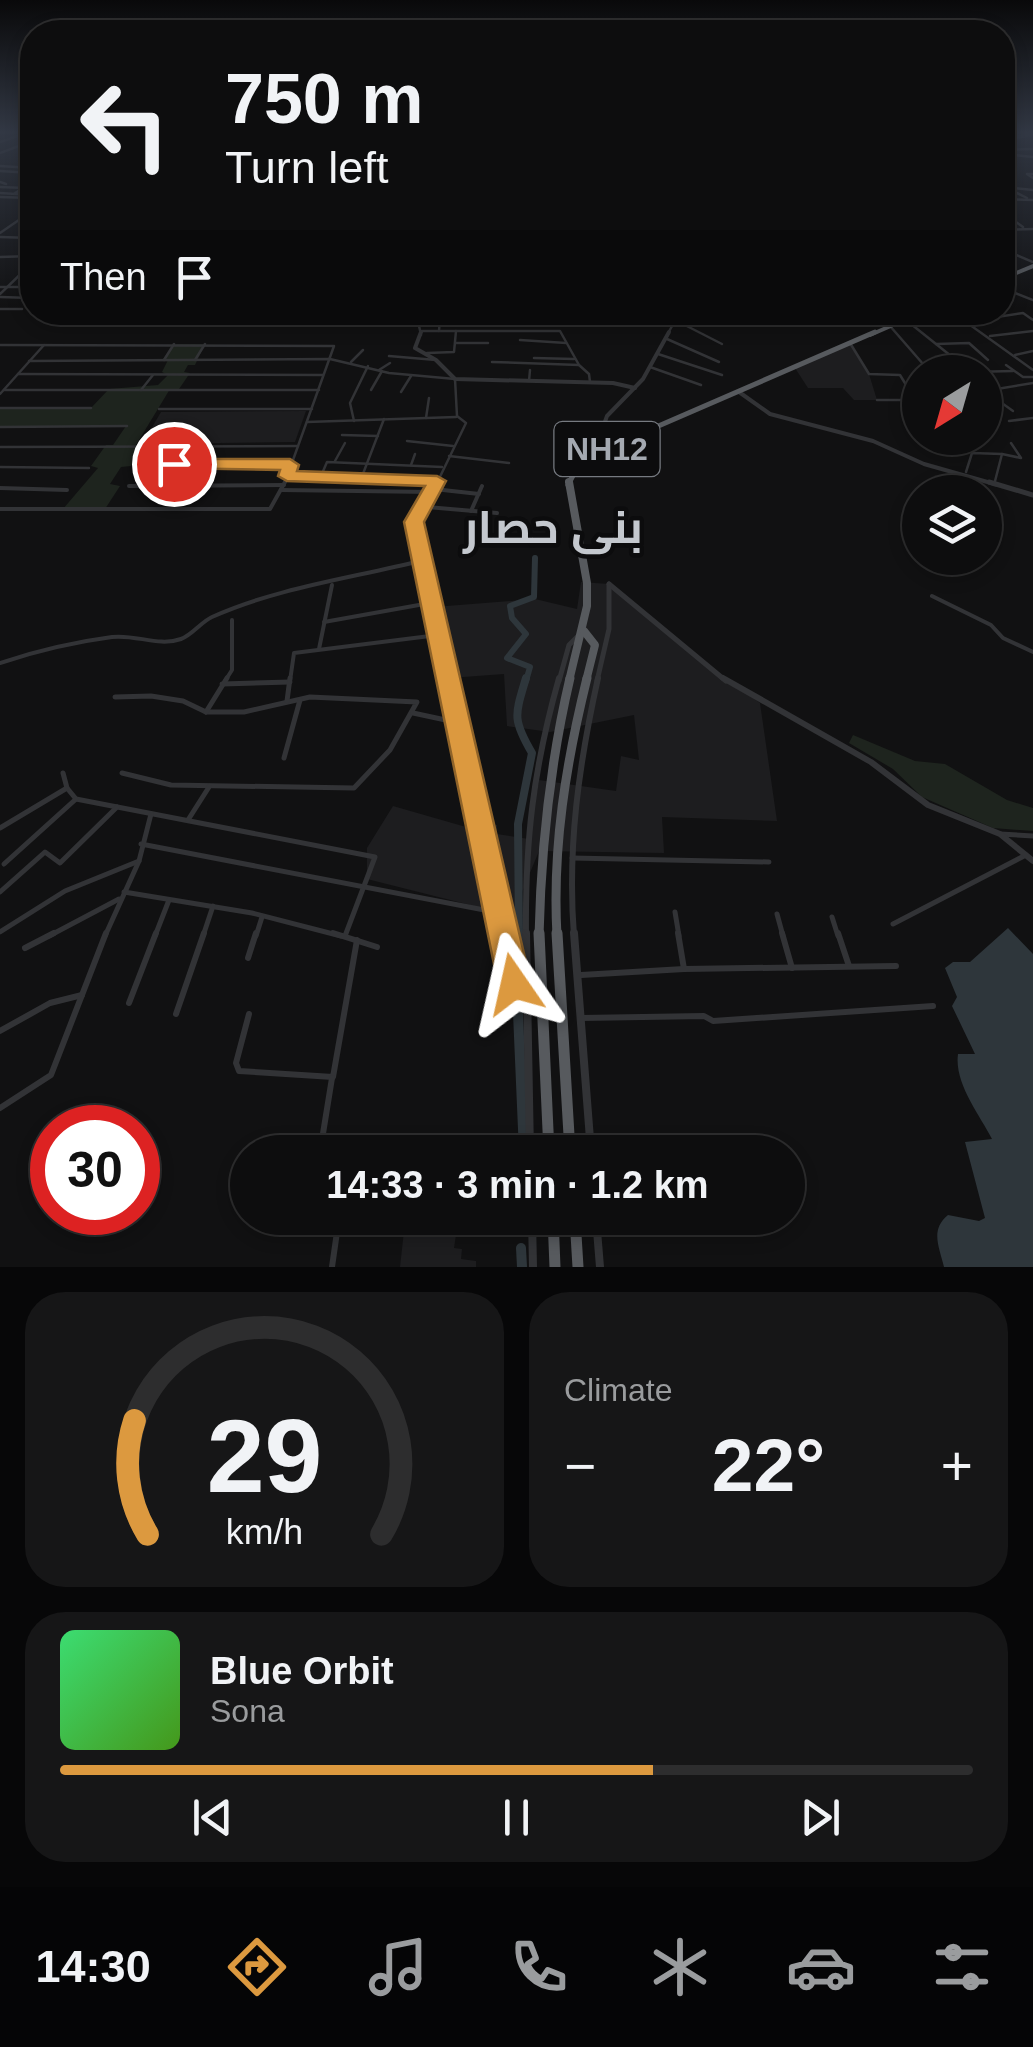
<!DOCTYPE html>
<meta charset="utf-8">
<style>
:root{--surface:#0d0d0e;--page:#161617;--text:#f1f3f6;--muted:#9a9c9e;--line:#2d2d2e;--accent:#dc993f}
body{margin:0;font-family:Arial,Cairo,sans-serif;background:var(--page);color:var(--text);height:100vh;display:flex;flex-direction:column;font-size:38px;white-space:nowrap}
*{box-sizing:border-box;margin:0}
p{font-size:32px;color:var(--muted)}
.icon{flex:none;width:55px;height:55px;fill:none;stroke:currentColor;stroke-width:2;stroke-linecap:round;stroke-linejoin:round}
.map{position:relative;height:1267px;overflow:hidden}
.panel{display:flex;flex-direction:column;gap:25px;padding:25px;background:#070708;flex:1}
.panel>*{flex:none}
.hud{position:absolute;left:20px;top:20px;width:995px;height:305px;border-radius:40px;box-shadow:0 5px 15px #0003,0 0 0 2px var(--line);background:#0d0d0e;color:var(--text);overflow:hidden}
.needle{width:65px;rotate:217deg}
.buttons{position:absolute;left:902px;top:355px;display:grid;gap:20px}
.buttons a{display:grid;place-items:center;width:100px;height:100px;border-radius:50%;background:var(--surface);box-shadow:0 5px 15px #0003,0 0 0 2px var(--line);font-size:50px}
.speed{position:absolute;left:30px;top:1105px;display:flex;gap:20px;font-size:50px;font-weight:700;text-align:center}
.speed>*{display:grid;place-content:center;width:130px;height:130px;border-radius:50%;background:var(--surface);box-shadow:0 5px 15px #0003,0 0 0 2px var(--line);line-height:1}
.speed .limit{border:15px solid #d22;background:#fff;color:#111}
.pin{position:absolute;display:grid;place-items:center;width:85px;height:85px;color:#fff;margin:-42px;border:5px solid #fff;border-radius:50%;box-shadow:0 2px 10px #0007}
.me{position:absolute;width:110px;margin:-55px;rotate:349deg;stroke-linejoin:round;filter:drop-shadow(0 0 8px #0008)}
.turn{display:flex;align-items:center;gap:35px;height:210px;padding:0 40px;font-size:45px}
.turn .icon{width:130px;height:130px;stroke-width:2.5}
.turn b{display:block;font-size:70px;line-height:85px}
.then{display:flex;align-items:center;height:95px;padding:0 40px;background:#0003;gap:20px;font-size:38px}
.big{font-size:75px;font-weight:800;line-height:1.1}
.panel .widget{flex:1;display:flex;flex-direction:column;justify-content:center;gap:15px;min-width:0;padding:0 35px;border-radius:40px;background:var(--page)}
.panel .dial{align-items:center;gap:0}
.dial svg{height:260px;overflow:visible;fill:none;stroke:var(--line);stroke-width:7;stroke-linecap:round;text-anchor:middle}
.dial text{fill:var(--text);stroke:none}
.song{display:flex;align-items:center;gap:30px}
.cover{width:120px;height:120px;border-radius:15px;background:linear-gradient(135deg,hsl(140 70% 55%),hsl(100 70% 35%))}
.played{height:10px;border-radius:5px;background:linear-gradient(90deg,var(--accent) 65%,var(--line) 65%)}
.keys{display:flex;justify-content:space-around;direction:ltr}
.heat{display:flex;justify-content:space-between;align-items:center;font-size:55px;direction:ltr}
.panel .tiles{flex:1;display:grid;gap:25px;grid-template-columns:1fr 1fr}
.widget:last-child{grid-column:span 2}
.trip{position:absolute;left:230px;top:1135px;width:575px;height:100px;border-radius:50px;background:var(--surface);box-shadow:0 5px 15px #0003,0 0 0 2px var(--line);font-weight:800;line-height:100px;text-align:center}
.dock{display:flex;height:160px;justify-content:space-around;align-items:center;background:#050506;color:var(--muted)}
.dock .icon{width:70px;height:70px}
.dock .current{color:var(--accent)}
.dock b{font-size:45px;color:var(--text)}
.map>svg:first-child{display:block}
.built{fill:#1d1d1f}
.green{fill:#1e241e}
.water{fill:#2e363b}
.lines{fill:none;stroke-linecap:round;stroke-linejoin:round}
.canal-far2{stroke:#2e363b;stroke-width:6}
.canal-far1{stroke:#2e363b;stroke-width:8}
.canal{stroke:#2e363b;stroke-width:10}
.river{stroke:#2e363b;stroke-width:4}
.minor-far3{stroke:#323336;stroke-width:2.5}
.minor-far2{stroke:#323336;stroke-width:4}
.minor-far1{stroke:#323336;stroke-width:5}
.minor{stroke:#323336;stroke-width:6}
.tertiary-far4{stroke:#323336;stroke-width:2.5}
.tertiary-far3{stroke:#323336;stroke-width:4}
.tertiary-far2{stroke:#323336;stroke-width:5}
.tertiary-far1{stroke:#323336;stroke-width:6}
.tertiary{stroke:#323336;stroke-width:8}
.trunk-far4{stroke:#575a5e;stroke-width:4}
.trunk-far3{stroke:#575a5e;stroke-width:5}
.trunk-far2{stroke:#575a5e;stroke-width:8}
.trunk-far1{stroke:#575a5e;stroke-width:9}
.trunk{stroke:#575a5e;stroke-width:11}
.route{fill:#dc993f;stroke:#8f6329;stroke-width:2.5}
.labels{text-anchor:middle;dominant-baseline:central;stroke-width:9;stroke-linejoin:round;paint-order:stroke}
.shield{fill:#0c0c0d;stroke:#767a80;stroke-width:2.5}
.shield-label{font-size:32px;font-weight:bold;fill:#a4a9b1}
.district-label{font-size:45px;font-weight:bold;fill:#c4c8ce;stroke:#0c0c0d}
</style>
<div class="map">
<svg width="1033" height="1267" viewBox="0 0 1033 1267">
<rect width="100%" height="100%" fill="#111112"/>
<g class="built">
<path d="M850,343L869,374L877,400H854L843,388H808L795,368Z"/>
<path d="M306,411L295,442L142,444L161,412Z"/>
<path d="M581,582L609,584L688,651L760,703L777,821L662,817L664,853L539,851L515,909L490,910L367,879V848L393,806L480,831L483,823L497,825V834L529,839L539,780L616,791L621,756L639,760L634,715L550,732L507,726L504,674L450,678L434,607L535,599L577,609Z"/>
<path d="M404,1231L456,1235L454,1248L462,1249L461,1259L476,1261V1267H400Z"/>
</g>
<g class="green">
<path d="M174,344H205L195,365H188L184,372L190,373L179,389H170L136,445L142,446L131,466L121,467L110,484L120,486L105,509H63L98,468L91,466L106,445H113L126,426L0,427V408H91L109,389L158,385L168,375L162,372L168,360L163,359Z"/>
<path d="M853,735L915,761L945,764L1007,800L1033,808V831L993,828L922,797L893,769L849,743Z"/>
</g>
<path class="water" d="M1008,928L1033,954V1267H944C939,1246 930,1230 948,1215L979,1221L985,1218L965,1142L992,1139C979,1114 954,1083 958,1054H975L952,1006L957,997L945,968L953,962H970Z"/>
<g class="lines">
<path class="canal-far2" d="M526,681L530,667L507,658L526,634L512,618L510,606L534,597L535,558"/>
<path class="canal-far1" d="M519,936L518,824L532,753C512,719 515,715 526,678"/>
<g class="canal">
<path d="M519,933L520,976"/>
<path d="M517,990L524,1152"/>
<path d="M521,1248L522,1267"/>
</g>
<path class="river" d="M1002,140L1033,134"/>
<g class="minor-far3">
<path d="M0,142L32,131"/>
<path d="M1002,150L1033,149"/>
<path d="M0,153L32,141"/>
<path d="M23,165L32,160"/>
<path d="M0,166L32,168"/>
<path d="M0,171L32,173"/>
<path d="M1033,174H1027L1033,178"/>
<path d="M0,182L6,184"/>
<path d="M0,187L25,188"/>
<path d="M1002,187L1033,190"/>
<path d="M1013,191L1027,198"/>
<path d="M0,193L32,195"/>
<path d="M15,193L32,183"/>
<path d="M0,197L32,198"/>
<path d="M1002,199L1033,200"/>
<path d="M1002,212L1023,227"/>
<path d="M1002,230L1033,229"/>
<path d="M0,233L32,211"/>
<path d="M0,237L32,238"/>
<path d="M1002,249L1033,262"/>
<path d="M24,256L32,245"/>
<path d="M0,257L32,256"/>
<path d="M1002,268L1015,273"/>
<path d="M19,276H32"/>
<path d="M0,287H32"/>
<path d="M1002,288L1033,300"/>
<path d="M0,297L32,298"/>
<path d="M0,309H22"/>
<path d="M952,312L1033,370"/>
<path d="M987,312L997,317L1023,313L1033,320"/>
<path d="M906,320L971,372L1013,371"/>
<path d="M677,321L722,344"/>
<path d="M890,326L930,372"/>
<path d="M421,331H560L579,365L589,374L590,382"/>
<path d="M439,331L440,318"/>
<path d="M990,336L1033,331"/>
<path d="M667,339L719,362"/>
<path d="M520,340L566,343"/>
<path d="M456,343H488"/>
<path d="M850,343L869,374L900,375L916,401"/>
<path d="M936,344L969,343L988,360"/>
<path d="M0,345L334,346L284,485"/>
<path d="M427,353L454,352L456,331"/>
<path d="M658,354L722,375"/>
<path d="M1015,355L1033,351"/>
<path d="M389,356L436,360"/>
<path d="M534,358L574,359"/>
<path d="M164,360L174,344"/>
<path d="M195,360L205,344"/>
<path d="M29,361L330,359L389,373L455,379L457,416L466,423L436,485"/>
<path d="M351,362L363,350"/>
<path d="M492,362L579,365"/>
<path d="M1006,365L1023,377H1033"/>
<path d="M650,367L701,385"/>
<path d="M379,370L390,363"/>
<path d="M18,374L323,375"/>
<path d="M529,381L530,370"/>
<path d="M4,390H319"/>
<path d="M141,390L153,375"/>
<path d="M371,390L382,371"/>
<path d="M985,391L1033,383"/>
<path d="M985,391L1013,411"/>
<path d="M401,392L411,376"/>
<path d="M0,394L44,345"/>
<path d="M877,400H920"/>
<path d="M0,408H91"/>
<path d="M159,409H312"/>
<path d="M426,418L429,398"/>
<path d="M354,421L350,403L368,366"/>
<path d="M1009,421L1033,418"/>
<path d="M307,422L456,417"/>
<path d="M0,427L127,426"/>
<path d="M342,435L378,436"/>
<path d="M407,441L453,446"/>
<path d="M0,447L298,446"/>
<path d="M449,456L509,463"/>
<path d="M335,461L345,443"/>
<path d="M135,464L291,465"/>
<path d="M411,465L415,454"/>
<path d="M0,467L89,468"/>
<path d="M966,472L972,453L1002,454"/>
<path d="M287,476L437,481"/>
<path d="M321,476L327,462L442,467"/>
<path d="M361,479L384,419"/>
<path d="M994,485L1002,454L1021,458L1011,443"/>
</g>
<g class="minor-far2">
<path d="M437,482L414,522L448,681"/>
<path d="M129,486L284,485"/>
<path d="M0,488L67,490"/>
<path d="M434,489L479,494"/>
<path d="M281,490L432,492"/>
<path d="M427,507L497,513"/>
<path d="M0,509H270L285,482"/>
<path d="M471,511L482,486"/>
<path d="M932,596L991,625L1003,638L1033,652"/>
<path d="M324,622L430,603"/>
<path d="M319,649L332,585"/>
<path d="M0,663C36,651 74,642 112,637C136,634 158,647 181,639C192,635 201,622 212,617C276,588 352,578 420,561"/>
<path d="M225,681L232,670V620"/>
<path d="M290,681L294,653L438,635"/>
</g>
<g class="minor-far1">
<path d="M448,678L504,936"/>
<path d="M222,684L290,682"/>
<path d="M115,697L151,696L183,701L206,712H244L310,697L417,702L390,750L354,788L171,785L122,773"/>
<path d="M287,701L290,678"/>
<path d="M206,712L227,678"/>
<path d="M413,713L455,722"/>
<path d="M284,758L300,700"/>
<path d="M63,773L67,788L76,799L375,857L345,936"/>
<path d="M188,820L209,787"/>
<path d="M0,828L67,788"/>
<path d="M1000,834L1033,836"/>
<path d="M141,844L500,913"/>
<path d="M572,858L769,862"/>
<path d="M4,864L76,799"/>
<path d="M0,892L45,852L60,863L117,807"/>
<path d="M124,892L252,913L341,936"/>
<path d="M675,912L679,936"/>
<path d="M777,914L783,936"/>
<path d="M832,917L838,936"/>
<path d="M893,924L1026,855"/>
<path d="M0,932L65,891L139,861"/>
<path d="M49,936L119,899"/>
<path d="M105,936L139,861L151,814"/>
<path d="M155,936L169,900"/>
<path d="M203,936L213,906"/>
<path d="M256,936L262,917"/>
</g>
<g class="minor">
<path d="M333,933L377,947"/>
<path d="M503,933L514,984L537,999"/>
<path d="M678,933L684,969"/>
<path d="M782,933L792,968"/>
<path d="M838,933L849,966"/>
<path d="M25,948L54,933"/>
<path d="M248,958L256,933"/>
<path d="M581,975L684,969L896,966"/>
<path d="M129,1003L156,933"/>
<path d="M176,1014L204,933"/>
<path d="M249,1014L236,1063L239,1071L333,1077L357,940"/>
<path d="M581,1018L704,1016L713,1021L933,1006"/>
<path d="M0,1031L50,1003L82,995"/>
<path d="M0,1108L51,1075L106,933"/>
<path d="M320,1152L332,1078"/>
<path d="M489,1218L549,1225"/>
<path d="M332,1267L339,1218"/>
</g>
<g class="tertiary-far4">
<path d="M1002,154L1033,157"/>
<path d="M0,294L32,263"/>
<path d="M416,312L421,335"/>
<path d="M667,335L680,312"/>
</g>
<g class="tertiary-far3">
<path d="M421,332L415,348L436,360L455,379L613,383L635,388"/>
<path d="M739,392L770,414L873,441L924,464L998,485"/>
<path d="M603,450L598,441L607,416L643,379L669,332"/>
</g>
<g class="tertiary-far2">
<path d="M989,482L1033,495"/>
<path d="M609,584L726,681"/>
<path d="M559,681L569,645L579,635"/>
<path d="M597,681L609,629V584"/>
</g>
<g class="tertiary-far1">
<path d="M723,678L871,762L928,805L1000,834L1033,861"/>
<path d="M526,936C525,841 533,770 559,678"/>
<path d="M574,936C567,847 579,764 598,678"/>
</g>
<g class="tertiary">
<path d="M526,933L530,1152"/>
<path d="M574,933L591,1152"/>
<path d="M532,1218L533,1267"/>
<path d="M596,1218L600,1267"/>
</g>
<g class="trunk-far4">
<path d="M1002,279L1033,266"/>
<path d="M870,335L923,312"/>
</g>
<path class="trunk-far3" d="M568,485L578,466L603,450L875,332"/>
<g class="trunk-far2">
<path d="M569,482L587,583V606L569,681"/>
<path d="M584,631L595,645L586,681"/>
</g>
<g class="trunk-far1">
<path d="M539,936C541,848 550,763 570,678"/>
<path d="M557,936C552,848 566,763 587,678"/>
</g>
<g class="trunk">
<path d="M539,933L549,1152"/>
<path d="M557,933L570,1152"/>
<path d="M553,1218L555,1267"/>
<path d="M575,1218L578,1267"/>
</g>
</g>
<linearGradient id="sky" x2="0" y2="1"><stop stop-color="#09090a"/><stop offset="0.43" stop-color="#323844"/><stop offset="1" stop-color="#323844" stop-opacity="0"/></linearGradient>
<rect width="1033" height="308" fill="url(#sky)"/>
<path class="route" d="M174,459H290L299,465L297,471L437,476L446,481L424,522L531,984L526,996L514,1000L503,996L498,984L404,522L425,486L287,481L278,476L280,470L168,468L165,464Z"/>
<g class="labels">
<rect class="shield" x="554.5" y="422" width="105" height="54" rx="8"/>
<g class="shield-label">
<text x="607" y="449">NH12</text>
</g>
<g class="district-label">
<text x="553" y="527">بنی حصار</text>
</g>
</g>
</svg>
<div class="buttons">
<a><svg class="needle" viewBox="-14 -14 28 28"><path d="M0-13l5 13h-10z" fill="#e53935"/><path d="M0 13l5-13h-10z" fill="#9a9c9e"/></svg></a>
<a><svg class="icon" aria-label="layers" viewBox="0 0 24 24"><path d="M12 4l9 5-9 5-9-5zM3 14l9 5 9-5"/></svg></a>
</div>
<div class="speed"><div class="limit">30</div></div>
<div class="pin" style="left:174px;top:464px;background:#d93025"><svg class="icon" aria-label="arrive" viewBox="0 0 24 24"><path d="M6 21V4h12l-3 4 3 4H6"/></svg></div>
<svg class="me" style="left:514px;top:984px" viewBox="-20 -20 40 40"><path d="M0-17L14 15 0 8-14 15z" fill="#dc993f" stroke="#fff" stroke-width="4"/></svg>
<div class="trip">14:33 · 3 min · 1.2 km</div>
<div class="hud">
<div class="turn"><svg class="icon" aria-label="left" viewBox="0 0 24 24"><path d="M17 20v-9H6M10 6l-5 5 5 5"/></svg><div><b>750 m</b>Turn left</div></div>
<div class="then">Then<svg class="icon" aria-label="arrive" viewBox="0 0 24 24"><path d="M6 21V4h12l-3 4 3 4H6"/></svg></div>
</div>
</div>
<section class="panel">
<div class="tiles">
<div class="widget dial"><svg viewBox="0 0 100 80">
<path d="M14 69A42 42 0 1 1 86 69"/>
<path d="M14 69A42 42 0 0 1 10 34" stroke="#dc993f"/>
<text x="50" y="56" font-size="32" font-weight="700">29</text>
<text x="50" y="72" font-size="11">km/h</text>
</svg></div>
<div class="widget"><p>Climate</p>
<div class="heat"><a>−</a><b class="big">22°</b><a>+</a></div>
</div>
<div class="widget">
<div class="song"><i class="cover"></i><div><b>Blue Orbit</b><p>Sona</p></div></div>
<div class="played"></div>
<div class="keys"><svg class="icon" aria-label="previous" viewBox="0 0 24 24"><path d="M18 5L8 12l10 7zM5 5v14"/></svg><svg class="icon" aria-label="pause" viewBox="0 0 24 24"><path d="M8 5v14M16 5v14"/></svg><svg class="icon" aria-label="next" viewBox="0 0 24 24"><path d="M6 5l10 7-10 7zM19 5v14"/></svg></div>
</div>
</div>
</section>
<nav class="dock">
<b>14:30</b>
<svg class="icon current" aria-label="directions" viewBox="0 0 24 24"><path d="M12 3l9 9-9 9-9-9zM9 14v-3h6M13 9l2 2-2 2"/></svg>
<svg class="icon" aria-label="music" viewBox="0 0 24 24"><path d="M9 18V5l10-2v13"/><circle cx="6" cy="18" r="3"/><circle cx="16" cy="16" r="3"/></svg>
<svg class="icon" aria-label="phone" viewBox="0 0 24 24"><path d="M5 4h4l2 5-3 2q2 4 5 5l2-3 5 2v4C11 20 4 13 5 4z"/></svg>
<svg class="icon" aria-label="climate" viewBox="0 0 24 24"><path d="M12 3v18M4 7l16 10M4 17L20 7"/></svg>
<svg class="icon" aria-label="car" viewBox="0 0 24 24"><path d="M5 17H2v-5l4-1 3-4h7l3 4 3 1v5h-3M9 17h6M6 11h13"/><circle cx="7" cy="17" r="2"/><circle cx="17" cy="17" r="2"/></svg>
<svg class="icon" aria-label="filters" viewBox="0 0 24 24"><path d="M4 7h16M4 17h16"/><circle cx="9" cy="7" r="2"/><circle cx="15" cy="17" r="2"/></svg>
</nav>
